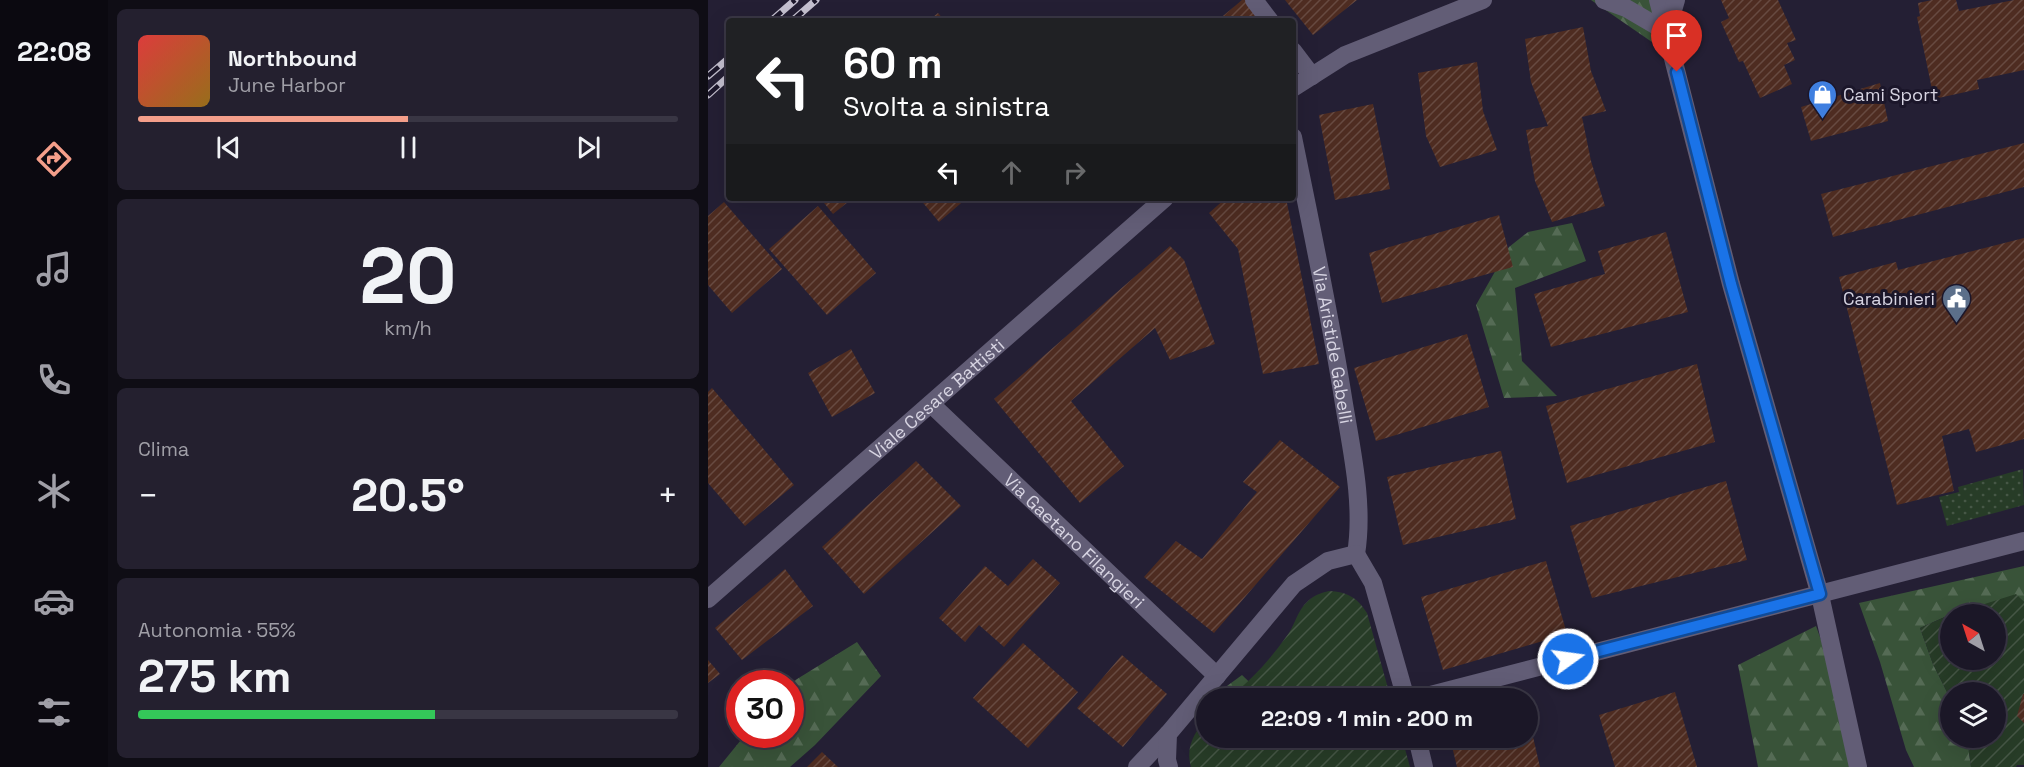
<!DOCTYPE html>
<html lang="it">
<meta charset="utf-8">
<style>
:root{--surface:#1b1727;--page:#24202f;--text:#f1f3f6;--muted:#a09fa7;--line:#393644;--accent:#f49e8a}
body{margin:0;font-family:"Space Grotesk",sans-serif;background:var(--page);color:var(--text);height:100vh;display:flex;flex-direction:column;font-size:22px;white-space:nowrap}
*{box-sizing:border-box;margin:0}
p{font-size:20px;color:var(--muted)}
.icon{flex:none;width:33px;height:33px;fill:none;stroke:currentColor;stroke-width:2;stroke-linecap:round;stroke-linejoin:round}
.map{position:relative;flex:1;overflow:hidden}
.details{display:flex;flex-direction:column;gap:9px;padding:9px;background:#0f0d15;width:600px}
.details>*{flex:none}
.guide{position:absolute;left:18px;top:18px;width:570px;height:183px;border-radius:6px;box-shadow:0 6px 24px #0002,0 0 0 2px var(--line);background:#202124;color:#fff;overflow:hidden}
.needle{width:39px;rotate:321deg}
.tools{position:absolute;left:1232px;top:604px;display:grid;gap:12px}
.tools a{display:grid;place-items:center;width:66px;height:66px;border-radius:50%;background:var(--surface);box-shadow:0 6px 24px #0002,0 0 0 2px var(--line);font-size:30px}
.speed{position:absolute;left:18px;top:670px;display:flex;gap:12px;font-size:30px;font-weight:700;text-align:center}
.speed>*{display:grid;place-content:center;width:78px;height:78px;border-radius:50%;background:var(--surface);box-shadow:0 6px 24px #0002,0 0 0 2px var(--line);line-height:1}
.speed .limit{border:9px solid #d22;background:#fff;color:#111}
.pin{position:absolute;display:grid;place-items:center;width:51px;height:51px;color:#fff;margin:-62px -26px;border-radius:50% 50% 50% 0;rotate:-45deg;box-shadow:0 0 6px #0007}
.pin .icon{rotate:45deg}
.me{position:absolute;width:66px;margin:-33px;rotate:76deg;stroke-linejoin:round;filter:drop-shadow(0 0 4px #0008)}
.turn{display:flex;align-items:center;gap:21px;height:126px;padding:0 18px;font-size:27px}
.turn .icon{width:78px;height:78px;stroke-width:2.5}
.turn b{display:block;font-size:42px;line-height:51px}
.lanes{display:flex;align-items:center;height:57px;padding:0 18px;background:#0003;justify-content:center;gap:30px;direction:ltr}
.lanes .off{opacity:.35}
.big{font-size:45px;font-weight:600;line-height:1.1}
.details .widget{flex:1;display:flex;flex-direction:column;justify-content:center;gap:9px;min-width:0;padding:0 21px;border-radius:9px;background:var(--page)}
.details .dial{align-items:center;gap:0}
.dial b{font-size:78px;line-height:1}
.song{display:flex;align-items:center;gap:18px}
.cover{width:72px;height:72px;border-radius:9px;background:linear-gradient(135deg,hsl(0 70% 55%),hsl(40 70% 35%))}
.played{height:6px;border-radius:3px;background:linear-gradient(90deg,var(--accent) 50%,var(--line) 50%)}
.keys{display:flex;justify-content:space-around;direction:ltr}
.heat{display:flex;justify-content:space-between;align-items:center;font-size:33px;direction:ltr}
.charge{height:9px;border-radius:4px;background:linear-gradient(90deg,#34c759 55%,var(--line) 0)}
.trip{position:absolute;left:488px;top:688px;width:342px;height:60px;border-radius:30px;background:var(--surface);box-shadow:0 6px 24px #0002,0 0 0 2px var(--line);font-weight:600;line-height:60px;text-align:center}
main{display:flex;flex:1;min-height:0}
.menu{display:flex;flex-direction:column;width:108px;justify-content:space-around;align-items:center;background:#0b0910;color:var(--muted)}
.menu .icon{width:42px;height:42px}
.menu .selected{color:var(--accent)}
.menu b{font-size:27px;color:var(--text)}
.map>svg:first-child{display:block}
.grass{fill:url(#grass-dots)}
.forest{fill:url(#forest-firs)}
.garden{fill:url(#garden-furrows);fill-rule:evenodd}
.building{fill:url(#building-hatch)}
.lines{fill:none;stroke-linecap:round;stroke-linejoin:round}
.minor{stroke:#625d76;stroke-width:18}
.rail-casing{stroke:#c4c0cf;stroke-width:7}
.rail{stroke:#1b162a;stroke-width:4.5;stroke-dasharray:14;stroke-linecap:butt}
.route-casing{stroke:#114b97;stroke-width:15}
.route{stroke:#1a73e8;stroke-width:10}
.labels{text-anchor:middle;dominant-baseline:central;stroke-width:6;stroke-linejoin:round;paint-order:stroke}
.poi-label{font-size:18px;fill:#d7d4e2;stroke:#1b162a;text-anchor:start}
.street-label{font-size:18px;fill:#d7d4e2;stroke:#1b162a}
</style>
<main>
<nav class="menu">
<b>22:08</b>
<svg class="icon selected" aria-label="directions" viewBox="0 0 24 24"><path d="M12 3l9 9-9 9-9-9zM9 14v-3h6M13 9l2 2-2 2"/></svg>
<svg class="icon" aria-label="music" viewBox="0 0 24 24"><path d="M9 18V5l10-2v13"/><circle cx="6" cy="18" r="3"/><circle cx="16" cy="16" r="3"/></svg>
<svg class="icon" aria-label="phone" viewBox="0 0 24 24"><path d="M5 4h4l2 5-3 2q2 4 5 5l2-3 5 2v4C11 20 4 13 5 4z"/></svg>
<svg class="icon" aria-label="climate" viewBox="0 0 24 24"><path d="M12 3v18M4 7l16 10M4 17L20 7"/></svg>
<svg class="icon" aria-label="car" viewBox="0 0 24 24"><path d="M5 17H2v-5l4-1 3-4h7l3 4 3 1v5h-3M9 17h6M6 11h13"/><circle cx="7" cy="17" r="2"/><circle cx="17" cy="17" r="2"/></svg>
<svg class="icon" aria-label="filters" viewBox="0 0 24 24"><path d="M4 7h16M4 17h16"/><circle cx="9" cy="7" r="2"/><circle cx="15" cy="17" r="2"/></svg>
</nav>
<section class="details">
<div class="widget">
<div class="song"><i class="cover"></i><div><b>Northbound</b><p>June Harbor</p></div></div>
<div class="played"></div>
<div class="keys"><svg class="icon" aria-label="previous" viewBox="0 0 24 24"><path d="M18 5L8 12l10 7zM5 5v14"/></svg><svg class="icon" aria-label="pause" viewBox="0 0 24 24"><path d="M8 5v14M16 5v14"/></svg><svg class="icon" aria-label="next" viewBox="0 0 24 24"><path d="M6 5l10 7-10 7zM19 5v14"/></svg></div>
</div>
<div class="widget dial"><b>20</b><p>km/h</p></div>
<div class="widget"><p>Clima</p>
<div class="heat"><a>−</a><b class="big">20.5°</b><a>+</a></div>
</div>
<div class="widget"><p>Autonomia · 55%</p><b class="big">275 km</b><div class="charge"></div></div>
</section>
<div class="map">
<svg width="1316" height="767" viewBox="0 0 1316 767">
<defs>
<pattern id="grass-dots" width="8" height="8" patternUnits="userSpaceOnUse" patternTransform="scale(1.5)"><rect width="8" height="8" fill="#273c27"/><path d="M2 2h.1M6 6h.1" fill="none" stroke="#465746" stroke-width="1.8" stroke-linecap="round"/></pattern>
<pattern id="forest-firs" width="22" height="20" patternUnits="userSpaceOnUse" patternTransform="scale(1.5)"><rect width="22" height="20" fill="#395339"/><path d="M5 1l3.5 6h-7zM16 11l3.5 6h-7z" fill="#556b55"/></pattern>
<pattern id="garden-furrows" width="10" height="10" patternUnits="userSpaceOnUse" patternTransform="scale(1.5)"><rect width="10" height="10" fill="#273c27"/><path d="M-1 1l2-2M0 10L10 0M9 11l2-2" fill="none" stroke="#465746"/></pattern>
<pattern id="building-hatch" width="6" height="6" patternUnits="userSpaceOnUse" patternTransform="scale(1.5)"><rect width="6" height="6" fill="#4e2c21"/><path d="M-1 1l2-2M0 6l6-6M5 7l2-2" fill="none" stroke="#674a41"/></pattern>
</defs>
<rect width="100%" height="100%" fill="#241f34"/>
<path class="grass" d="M1315,469L1316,505L1239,526L1231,497L1251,492L1250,487Z"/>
<g class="forest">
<path d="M883,0H946L954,49Z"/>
<path d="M864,223L878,261L807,288L814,361L849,396L796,398L768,305L801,247L820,232Z"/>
<path d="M1316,566V602L1308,595L1239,616L1212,628L1225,664L1242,698V738H1259L1263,767H1206L1198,750L1172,662L1151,603Z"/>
<path d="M1108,626L1159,767H1050L1030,665Z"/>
<path d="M149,642L173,676L107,745L82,767H11L37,735H82L81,684Z"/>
<path d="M534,675L559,699H504V697Z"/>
</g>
<g class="garden">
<path d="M621,591C639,592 649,597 659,613L683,699H520C542,681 562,660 578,637C587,626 589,610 600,601C606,595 613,593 621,591Z"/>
<path d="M1308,594L1316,602V765H1309L1308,767H1263L1259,738H1287V693H1242V698L1225,664L1212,628L1239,616ZM1242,615H1287V660H1242Z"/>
<path d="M498,717V738H694L702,767H483C477,747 487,733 498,717Z"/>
</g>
<g class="building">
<path d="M534,0H537L555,21H509Z"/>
<path d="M577,0H649L605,35Z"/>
<path d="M1013,0H1070L1088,40L1079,43L1087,60L1076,65L1084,84L1052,98L1035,61L1031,62L1013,22L1021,18Z"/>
<path d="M1224,0H1248L1251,11L1306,0H1316V70L1269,80L1271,89L1226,99L1209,17L1212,16L1210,3Z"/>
<path d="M230,13L237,21H220Z"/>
<path d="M875,27L883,71L898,111L874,117L883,161L897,206L844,222L827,181L818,130L840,126L823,82L817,39Z"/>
<path d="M769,62L775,111L789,150L732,167L718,136L710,73Z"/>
<path d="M1172,83L1180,121L1103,141L1093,107Z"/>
<path d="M665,104L682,189L627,200L611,115Z"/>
<path d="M1316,143V187L1125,237L1113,194Z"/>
<path d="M112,198H145L125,214Z"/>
<path d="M211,198H259L231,222Z"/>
<path d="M518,198H578L611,364L555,374L530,249L501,213Z"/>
<path d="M16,202L74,269L24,313L0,285V216Z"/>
<path d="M110,206L168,273L119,315L61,249Z"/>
<path d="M791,215L805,267L674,303L661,253Z"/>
<path d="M958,232L980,312L843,347L826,294L897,274L890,251Z"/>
<path d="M1316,238V439L1268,452L1261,429L1234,436L1246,491L1189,505L1131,277L1188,262L1190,270Z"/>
<path d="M462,246L476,260L507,344L462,360L447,328L363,401L416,466L372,503L286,399Z"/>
<path d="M759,334L781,407L668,441L646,368Z"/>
<path d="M143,349L167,393L124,417L100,373Z"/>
<path d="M989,364L1007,442L859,483L838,406Z"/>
<path d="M4,388L86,485L37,526L0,483V392Z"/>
<path d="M572,440L632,487L506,633L436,577L468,541L494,559L549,492L535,482Z"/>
<path d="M793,451L808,519L695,545L679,477Z"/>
<path d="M208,461L253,506L156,594L114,547Z"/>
<path d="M1018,481L1039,560L884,598L862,526Z"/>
<path d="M325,559L352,583L296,647L271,625L257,642L231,618L277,566L300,586Z"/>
<path d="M838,561L859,634L735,670L713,597Z"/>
<path d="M77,569L105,606L34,660L7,628Z"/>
<path d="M315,643L370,692L320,748L265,698Z"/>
<path d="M414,655L459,694L415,747L369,708Z"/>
<path d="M0,660L12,674L0,683Z"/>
<path d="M967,692L989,767H907L891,715Z"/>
<path d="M1315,694H1316V723L1309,716Z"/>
<path d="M822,724L832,767H749L743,742L762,738H819V725Z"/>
<path d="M114,752L130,767H99Z"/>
</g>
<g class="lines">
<g class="minor">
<path d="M546,0L562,21"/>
<path d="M896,0L918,8L959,32"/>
<path d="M950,0L1023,284L1112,595L1150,767"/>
<path d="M959,31L968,0"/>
<path d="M585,51L604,76"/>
<path d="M585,88L637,55L775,0"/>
<path id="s1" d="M585,137C603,226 622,314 636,404C644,452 656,505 648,554"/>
<path id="s2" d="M223,404L509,676"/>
<path id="s3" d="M0,599L457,198"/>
<path d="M707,699L1316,541"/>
<path d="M709,738L716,767"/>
<path d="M429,767L460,734"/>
<path d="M461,767L459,760L460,734L586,584L620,561L648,554L665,583L698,699"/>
</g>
<defs>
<g id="rail">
<path d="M63,21L87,0"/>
<path d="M84,21L108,0"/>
<path d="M0,76L21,58"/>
<path d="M0,95L21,76"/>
</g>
</defs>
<use href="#rail" class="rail-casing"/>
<use href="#rail" class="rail"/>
</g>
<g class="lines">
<defs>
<path id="route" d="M860,659L1112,594L1023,284L969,72"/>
</defs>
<use href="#route" class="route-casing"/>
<use href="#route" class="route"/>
</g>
<defs>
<symbol id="shop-pin" viewBox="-11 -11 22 30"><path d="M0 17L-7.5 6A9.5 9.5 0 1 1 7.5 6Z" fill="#3f7fe0" stroke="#1b162a"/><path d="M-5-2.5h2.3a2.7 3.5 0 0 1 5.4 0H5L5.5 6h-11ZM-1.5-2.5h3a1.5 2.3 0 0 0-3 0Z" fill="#fff"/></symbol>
<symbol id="civic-pin" viewBox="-11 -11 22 30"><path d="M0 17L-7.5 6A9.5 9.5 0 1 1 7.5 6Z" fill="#5c6f8a" stroke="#1b162a"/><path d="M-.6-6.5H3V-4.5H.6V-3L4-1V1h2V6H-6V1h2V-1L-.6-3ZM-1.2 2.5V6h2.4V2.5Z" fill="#fff"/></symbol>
</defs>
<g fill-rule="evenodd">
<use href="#shop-pin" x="1098" y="78" width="33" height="45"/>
<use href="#civic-pin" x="1232" y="282" width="33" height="45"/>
</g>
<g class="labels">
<g class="poi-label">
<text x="1135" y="94">Cami Sport</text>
<text x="1227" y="298" text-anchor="end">Carabinieri</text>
</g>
<g class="street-label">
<text stroke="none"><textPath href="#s1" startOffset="212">Via Aristide Gabelli</textPath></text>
<text stroke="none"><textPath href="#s3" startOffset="304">Viale Cesare Battisti</textPath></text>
<text stroke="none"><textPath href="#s2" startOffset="198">Via Gaetano Filangieri</textPath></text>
</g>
</g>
</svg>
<div class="tools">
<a><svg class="needle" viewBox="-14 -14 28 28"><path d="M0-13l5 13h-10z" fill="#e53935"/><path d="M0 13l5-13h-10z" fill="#a09fa7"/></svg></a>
<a><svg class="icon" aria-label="layers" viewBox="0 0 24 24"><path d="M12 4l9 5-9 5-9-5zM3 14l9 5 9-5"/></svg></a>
</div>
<div class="speed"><div class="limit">30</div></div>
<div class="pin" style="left:969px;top:72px;background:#d93025"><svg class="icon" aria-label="arrive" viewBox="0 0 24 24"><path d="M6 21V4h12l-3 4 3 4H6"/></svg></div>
<svg class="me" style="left:860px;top:659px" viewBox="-20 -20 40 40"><circle r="17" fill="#1a73e8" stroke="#fff" stroke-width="3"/><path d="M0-11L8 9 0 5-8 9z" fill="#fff"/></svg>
<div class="trip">22:09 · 1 min · 200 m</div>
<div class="guide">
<div class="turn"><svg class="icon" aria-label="left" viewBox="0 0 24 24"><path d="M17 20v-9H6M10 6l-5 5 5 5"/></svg><div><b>60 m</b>Svolta a sinistra</div></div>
<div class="lanes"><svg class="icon" aria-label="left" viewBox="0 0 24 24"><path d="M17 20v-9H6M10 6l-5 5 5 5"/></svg><svg class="icon off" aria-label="ahead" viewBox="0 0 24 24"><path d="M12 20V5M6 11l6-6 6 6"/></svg><svg class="icon off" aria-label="right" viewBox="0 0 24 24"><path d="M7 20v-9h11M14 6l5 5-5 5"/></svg></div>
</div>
</div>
</main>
